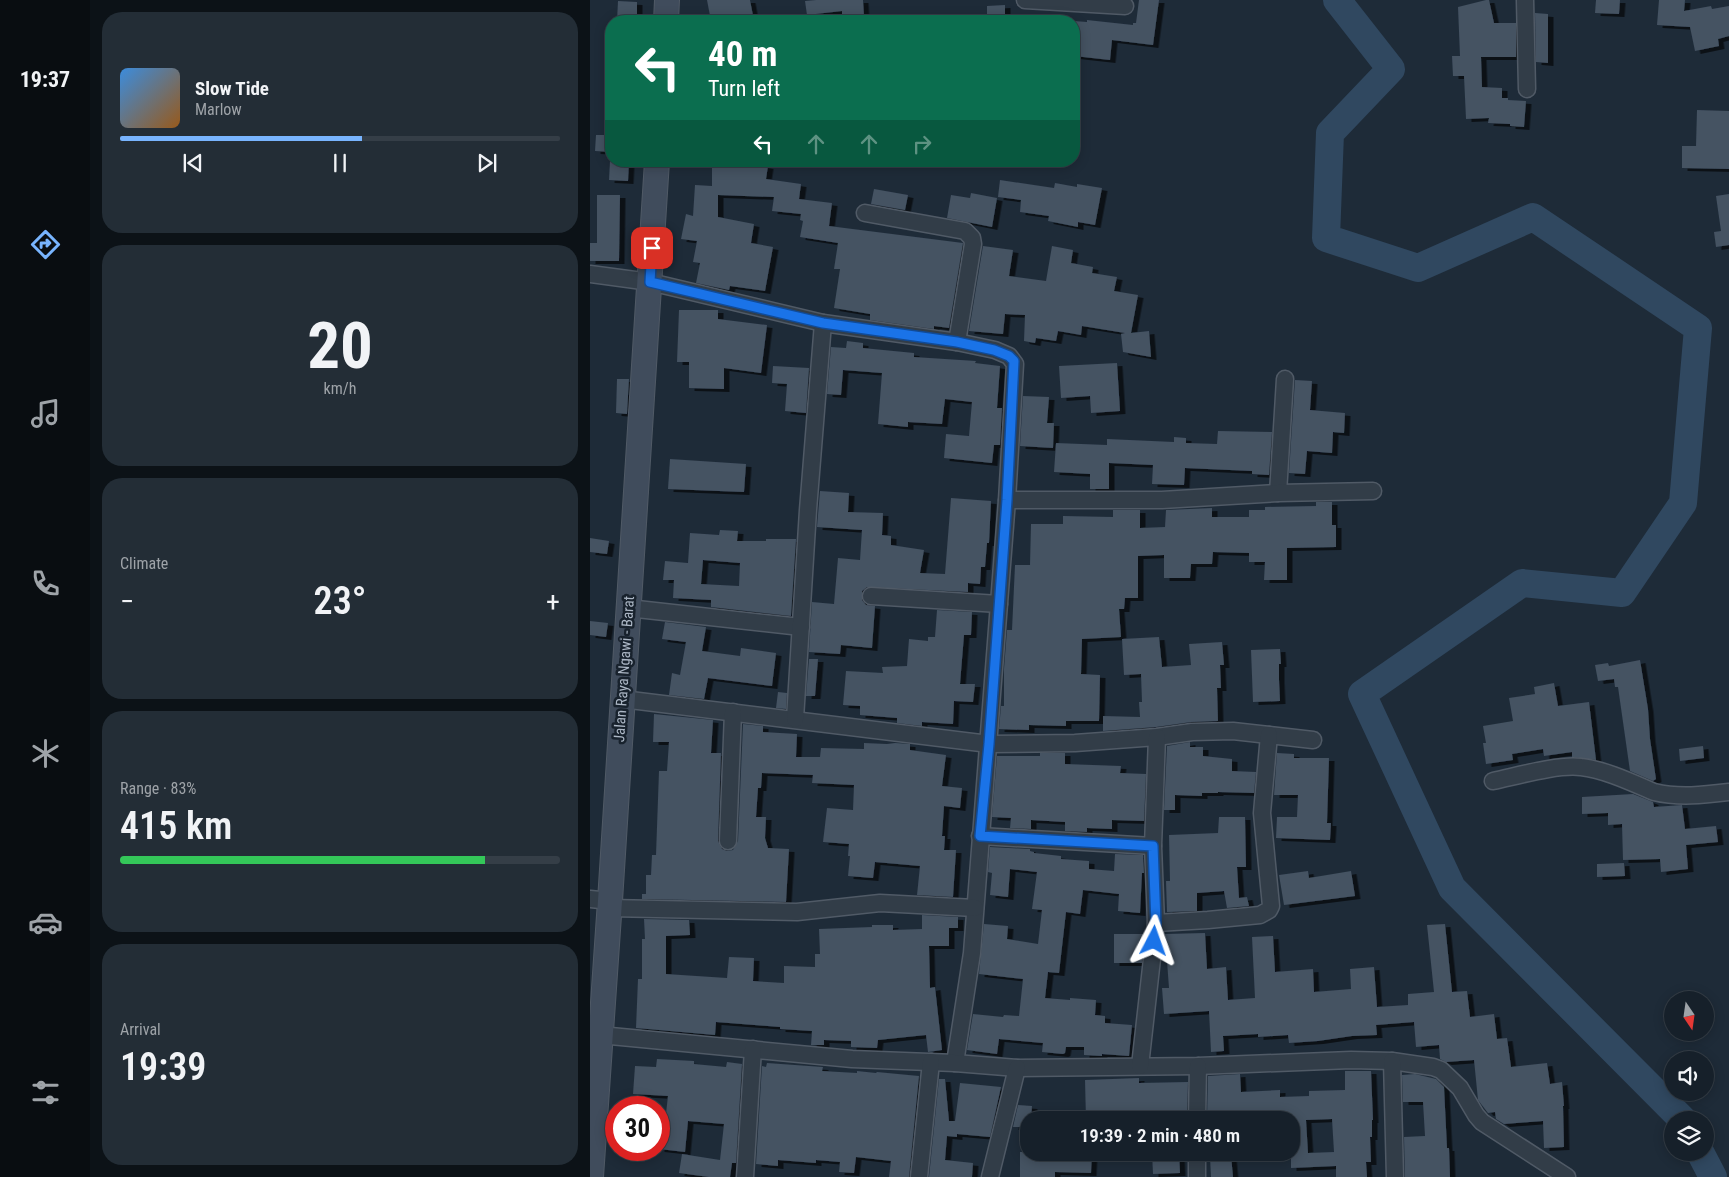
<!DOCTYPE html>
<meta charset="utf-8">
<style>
:root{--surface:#16202a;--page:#232d36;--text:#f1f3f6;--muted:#9ea3a8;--line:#353e47;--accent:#78b4fe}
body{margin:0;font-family:"Roboto Condensed",sans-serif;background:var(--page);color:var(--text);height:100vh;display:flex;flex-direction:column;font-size:19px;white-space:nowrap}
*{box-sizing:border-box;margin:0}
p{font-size:16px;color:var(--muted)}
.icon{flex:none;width:28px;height:28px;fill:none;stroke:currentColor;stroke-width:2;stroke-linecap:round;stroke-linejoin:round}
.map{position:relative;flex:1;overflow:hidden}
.side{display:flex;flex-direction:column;gap:12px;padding:12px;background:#0c1217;width:500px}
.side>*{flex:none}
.top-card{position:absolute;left:15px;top:15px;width:475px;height:152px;border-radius:20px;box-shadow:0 2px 12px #0003,0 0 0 1px var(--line);background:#0b6e4f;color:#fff;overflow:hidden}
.needle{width:32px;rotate:167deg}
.controls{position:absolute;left:1074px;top:991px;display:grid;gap:10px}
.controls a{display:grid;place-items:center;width:50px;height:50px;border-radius:50%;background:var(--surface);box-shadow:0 2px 12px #0003,0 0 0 1px var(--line);font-size:25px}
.speed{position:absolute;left:15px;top:1096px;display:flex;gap:10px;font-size:25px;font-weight:700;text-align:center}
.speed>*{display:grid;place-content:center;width:65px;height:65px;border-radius:50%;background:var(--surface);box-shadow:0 2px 12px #0003,0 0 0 1px var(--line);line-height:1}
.speed .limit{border:8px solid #d22;background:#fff;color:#111}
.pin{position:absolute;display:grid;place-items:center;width:42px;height:42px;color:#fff;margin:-21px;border-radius:10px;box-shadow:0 2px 8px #0006}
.me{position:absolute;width:55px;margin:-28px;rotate:4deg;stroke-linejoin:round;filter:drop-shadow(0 0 4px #0008)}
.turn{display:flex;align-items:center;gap:18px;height:105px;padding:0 20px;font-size:22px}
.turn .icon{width:65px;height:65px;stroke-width:2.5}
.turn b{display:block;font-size:35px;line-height:42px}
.lanes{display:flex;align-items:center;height:48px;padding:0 20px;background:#0003;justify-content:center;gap:25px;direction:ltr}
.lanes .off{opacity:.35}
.big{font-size:38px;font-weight:600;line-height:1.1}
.side .tile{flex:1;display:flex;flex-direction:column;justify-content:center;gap:8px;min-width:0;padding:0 18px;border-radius:20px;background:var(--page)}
.side .dial{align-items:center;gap:0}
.dial b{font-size:65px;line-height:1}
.song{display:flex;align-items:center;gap:15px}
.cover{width:60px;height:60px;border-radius:8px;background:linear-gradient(135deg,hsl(210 70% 55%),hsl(30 70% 35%))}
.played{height:5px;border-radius:2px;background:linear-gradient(90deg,var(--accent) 55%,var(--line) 55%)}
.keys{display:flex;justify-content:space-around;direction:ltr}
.heat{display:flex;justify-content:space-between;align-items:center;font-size:28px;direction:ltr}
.charge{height:8px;border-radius:4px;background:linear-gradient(90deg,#34c759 83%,var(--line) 0)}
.trip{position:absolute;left:430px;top:1111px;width:280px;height:50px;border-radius:20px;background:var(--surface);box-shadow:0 2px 12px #0003,0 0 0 1px var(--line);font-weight:600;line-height:50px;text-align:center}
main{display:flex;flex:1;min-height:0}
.tabs{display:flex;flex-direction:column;width:90px;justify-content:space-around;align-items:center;background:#090d11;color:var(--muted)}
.tabs .icon{width:35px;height:35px}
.tabs .on{color:var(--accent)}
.tabs b{font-size:22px;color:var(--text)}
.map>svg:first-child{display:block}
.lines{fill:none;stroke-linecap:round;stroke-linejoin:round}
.river{stroke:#304860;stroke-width:28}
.building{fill:#445262;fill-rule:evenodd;filter:url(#shadow)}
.minor-casing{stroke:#505a66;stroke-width:19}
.secondary-casing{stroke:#505a66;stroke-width:26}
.minor{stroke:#323d48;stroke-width:16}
.secondary{stroke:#404c5c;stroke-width:24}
.route-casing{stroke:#114b97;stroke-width:12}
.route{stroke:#1a73e8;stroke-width:9}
.labels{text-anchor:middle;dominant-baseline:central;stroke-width:5;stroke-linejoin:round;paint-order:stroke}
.street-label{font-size:15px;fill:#acb7c5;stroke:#18222d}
</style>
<main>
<nav class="tabs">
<b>19:37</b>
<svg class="icon on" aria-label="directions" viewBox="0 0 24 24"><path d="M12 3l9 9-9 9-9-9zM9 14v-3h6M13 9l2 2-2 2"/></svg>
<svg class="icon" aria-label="music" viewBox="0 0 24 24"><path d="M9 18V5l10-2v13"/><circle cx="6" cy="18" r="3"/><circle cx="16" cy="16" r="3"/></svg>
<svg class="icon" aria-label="phone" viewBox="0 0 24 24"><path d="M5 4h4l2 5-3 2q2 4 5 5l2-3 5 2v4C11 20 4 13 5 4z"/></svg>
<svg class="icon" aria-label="climate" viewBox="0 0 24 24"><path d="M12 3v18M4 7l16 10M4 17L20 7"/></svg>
<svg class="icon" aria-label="car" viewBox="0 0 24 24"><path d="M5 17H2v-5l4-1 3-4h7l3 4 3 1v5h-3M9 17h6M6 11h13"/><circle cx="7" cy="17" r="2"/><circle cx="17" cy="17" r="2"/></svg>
<svg class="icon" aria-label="filters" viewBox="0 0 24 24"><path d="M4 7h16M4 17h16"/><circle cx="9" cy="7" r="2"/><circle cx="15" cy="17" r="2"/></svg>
</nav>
<section class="side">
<div class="tile">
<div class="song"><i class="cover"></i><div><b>Slow Tide</b><p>Marlow</p></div></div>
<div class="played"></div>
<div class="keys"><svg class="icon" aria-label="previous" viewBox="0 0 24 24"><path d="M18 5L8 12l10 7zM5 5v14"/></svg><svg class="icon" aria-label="pause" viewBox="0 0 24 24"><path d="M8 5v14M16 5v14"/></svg><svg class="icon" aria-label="next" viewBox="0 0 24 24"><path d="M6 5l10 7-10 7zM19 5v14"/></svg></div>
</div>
<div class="tile dial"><b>20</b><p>km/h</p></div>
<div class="tile"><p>Climate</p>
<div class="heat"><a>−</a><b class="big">23°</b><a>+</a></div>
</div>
<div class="tile"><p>Range · 83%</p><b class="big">415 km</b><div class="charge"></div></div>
<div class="tile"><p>Arrival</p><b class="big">19:39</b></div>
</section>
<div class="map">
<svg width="1139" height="1177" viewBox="0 0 1139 1177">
<defs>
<filter id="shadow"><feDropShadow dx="5.5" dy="3" stdDeviation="0" flood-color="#0009"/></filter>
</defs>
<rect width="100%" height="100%" fill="#1e2b38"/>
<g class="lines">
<g class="river">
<path d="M747,0L801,69L740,133L736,238L828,268L943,217L1108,328L1093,503L1032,593L932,583L772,694L862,888L1093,1120"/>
<path d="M1110,1152L1123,1177"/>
</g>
</g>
<g class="building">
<path d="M117,0H160L164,21H121Z"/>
<path d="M226,0H273L274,16L252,17V11L217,15L215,1Z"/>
<path d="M549,0H569L563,45L522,40L520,60L484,56V21L497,22V20L543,25V23H546Z"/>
<path d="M896,0H899L904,23H926V57H891L892,87L912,88V98H918V100L936,101L934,127L920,126V124L898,123L899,118L876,119L874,76H863L862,56H870L868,7Z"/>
<path d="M1006,0H1030L1029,14L1005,13Z"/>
<path d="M1069,0H1095L1094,11L1121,6L1122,9L1139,6V36L1128,39L1129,46L1105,51L1100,27L1067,25Z"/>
<path d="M28,1L47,2V21H27Z"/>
<path d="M415,5V21H397V6Z"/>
<path d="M945,13L958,14V63L946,62Z"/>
<path d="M1107,110L1139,111V169L1092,168V146H1106Z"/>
<path d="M6,135H21V152L5,151Z"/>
<path d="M20,161L39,162L38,181L19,180Z"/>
<path d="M122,163H161L178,166L176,179L211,184L209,199L242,203L239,226L373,243L359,328L344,326V329L280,320V314L244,308L250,269H244L248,243L210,237L213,221L210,220L211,214L182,211L184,197L128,195V217L164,224L161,243L183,247L175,291L140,286L139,290L106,283L110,263L103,262L107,241L91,239L96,214L103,216L105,185L122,186Z"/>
<path d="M410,180L464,188L465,183L487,187V184L512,188L505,225L488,222V227L458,221L459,216L430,212L431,200L408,197Z"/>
<path d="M284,189L318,195L315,210L281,204Z"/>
<path d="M381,193L407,198L402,227L357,218L361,195L380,198Z"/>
<path d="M1139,194V245L1126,247L1124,232L1131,231L1126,196Z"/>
<path d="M7,195H30L29,261H0V243H7Z"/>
<path d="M393,246L423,250L419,276L456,281L462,246L483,250L481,263L503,267L502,273L527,277L524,291L548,295L541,333L559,331L561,357L533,352L531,334L535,333L492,326L491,335L468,331L466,341L446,338L445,343L434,341L435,315L415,314L413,334L379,331Z"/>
<path d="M89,310H128V319L177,325L171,373L134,368V389L99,388V362H87Z"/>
<path d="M257,341L273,343V348L324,353V357L386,361L385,363L410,366L407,408H412L410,445H404L402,463L354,458L356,434L379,436L382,402L355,399L352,424L318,422V427L288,424L292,373L253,370L251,395L237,394L241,347L256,348Z"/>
<path d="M527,363L530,411L501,413L500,396L471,398L469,366Z"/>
<path d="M183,366L219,368L216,413L195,411L197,384L182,383Z"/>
<path d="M27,379H39L37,414L26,413Z"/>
<path d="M705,380L722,381L720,410L755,413L754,433L743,432L742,453L717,451L715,474L699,473Z"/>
<path d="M433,396L459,397L457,423H464L463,448L430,446Z"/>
<path d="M628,431L682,432L679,475L662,474V471L595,468L594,485L562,484L563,465L519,463V489H500V474L464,472L466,443L517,445V439L584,442V437L596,438V443L627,444Z"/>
<path d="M80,459L156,464L154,492L78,489Z"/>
<path d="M230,491L259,493L258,512L293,513L292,535L301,536V545L334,550L330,573L355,574L361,498L401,501L399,543H397L395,567H391L390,584L378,583V592L277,587L272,591V600L276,605L285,606L282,648L251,645L250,654L219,652L222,602L244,604L248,558L270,560L272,530L227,527Z"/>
<path d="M726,502H742V525H746V547L697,548V580H674L675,562H659V553L623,552L622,564H601L600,578H574V555L548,556V598H535L534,609H529L531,637L492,639L491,674L510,675L509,721H476V726L439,725V730L409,729L411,706H414V669L417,630H422L425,565H440L441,524H473V516L523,517V510H550V528L575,527L576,510L622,508V517H659V510H675V507L726,506Z"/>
<path d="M130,530L148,531L147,541H176V539H206L201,616L121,607V600L83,598L84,580H73L75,561L98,563L100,533L129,535ZM113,560L150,563L149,586L111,584Z"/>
<path d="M0,538L19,541L17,554L0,552Z"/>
<path d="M347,610L382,612L381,635H374L370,684H385L383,702L364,701L363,724L332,722V726L307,723V718L270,715V706L253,705L256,671L293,673L292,667L317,666L319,639L338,641V637H345Z"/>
<path d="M0,621L18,623L16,637L0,635Z"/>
<path d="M75,622L116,627L112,651L150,656L151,648L186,653L182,686L118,678L114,699L79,695L82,673L90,675L96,642L72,639Z"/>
<path d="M569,637L572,667L601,665L599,644L632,642L634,665H630L631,688H627L628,721L601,722L566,727L513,731V716L550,717L549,702H552L551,674L534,675L532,639Z"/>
<path d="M690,649L691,664H689V680L690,701L663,702L661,650Z"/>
<path d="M219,659H228L225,696H216Z"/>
<path d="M1050,660L1058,709L1060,739L1066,779L1063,781L1040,771L1028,687H1025L1024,679L1008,681L1005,665L1018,663L1019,666Z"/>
<path d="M964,683L968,706L999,702L1006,760L982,757V752L954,756L953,749L922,754L923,760L896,764L893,743H896L893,726L923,721L919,698L945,694L944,687Z"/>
<path d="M188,692L197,693L196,709L186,708Z"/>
<path d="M64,714L123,720L121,753H131L128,841L132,849L137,851L143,850L148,841L153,724L173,726V732L207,734L206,757H230L231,748L274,749V743L297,744L305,743L320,744V750L356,755L352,786L372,788L370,808L354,806L352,836H355L354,850H366L363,897L327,895L330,866L285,862L283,878L258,876L260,856H258L259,844L233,842L237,808L263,810L264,785L222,783L223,775L172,773L171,788H168L166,817H176L175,838L178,848L199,849L196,902L52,899V894H56V875H61L62,855H66L69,771H77L79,742H63Z"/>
<path d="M600,742V747H613V756L642,759V771L666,772L664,793L628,792V793H612V796L585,795V810H574L577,746Z"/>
<path d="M1113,746L1114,758L1090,761L1089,749Z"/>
<path d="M450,753H475V764L531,766L530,773L556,774L554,821L522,820V829L497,828V832L475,831V822L441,820V829L420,828L421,818L402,817L407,756H450Z"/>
<path d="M687,753L704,754V758H739L737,823H741L740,840L686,838L687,817H707L708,795H684Z"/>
<path d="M1043,794L1063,802L1064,807L1092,805L1095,829L1126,826L1128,842L1096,845L1098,869L1071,872L1070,859L1033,860L1032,824L1018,825V813L992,814V797Z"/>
<path d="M629,817H655L656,867H647L649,898L657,897L659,906L637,908L634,891L607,893V911L577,912L576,881H580L579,835L628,833Z"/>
<path d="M400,847L440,849V851L444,852V853L471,856V859L499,861V869L524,871L525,854L553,855L554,873H552L550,913L528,911L529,894L493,890L490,914L476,912L469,973L458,972L455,998L480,1000V998L506,1000L505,1015L515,1016V1023L542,1025L539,1056L512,1054V1056L494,1055V1047H476L475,1053L473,1054L452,1052L453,1043L409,1039L407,1054L377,1050L383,1014L413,1017L414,1015L429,1016L433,979L389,974L394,924L418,926L417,939L448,944L452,910L442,909L447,872L420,869L418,897L400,895L402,873L398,872Z"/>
<path d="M1034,863L1035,876L1007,877V864Z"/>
<path d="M718,871L719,878L761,871L765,896L694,905L689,875Z"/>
<path d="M332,915L368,917V928H359V946H339L340,988L345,987L352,1050L338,1052L336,1035L288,1040L287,1048L261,1047V1041L234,1040V1045H221L222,1031L190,1029V1027L126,1022L125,1035L46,1028L48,979H52V939H55L54,919L99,920L100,935L76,936V974L137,978L139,957L164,958L163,981L194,983V966L225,967V954H230L229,929L282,927V925H303V930L332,929Z"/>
<path d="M855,924L862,992L877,991L880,1017L904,1014L907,1039L917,1038L921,1067L957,1063L960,1084L972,1082L974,1106H973L974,1147L954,1148L953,1121L914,1124L906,1119L905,1112L898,1113L888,1100L884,1060L856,1062L850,1059L849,1045L826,1047L824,1022L786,1025L787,1035L762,1036L728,1041L699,1043L698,1035L668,1037V1034L633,1036L634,1051L621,1052L619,1011L574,1014L572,988H579L575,934L615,933L617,969L636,967L638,1000L665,998L662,937L683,936L685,972L723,969L724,992L761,989L760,969L784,967L787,1007L818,1005V994L844,992L837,925Z"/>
<path d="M524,934H553L552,963H524Z"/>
<path d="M67,1059L104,1061V1064L136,1067L137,1062L152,1064L146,1163H142L140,1177H119L89,1173L92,1154L130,1160L134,1124L98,1121L95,1152L69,1149V1122H75L78,1096L43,1094L45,1066L66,1067Z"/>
<path d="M177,1063L233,1067L232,1071L267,1073V1071L286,1073L287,1072L329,1076L319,1177H299L301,1161L266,1157L264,1173L249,1172L250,1162L226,1160V1163L188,1160V1166L166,1164L172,1066L176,1067Z"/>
<path d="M755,1071H781L783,1120H782V1137H780L781,1162H776L777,1177H746V1166L701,1168V1120L617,1119L618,1076L650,1074L651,1092L690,1090V1097L719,1096V1091L755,1090ZM742,1119L744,1152L718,1153L716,1120Z"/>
<path d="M825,1074L846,1079L854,1087L857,1148H859L860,1177H815L814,1137L835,1136L833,1102H813L812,1075Z"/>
<path d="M549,1078V1083L598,1082L597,1120H496L495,1080Z"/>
<path d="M349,1079H355L359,1121H365L370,1083L411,1087L400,1137L367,1134V1137L357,1136L355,1160L383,1163L382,1177H339Z"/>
<path d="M428,1105L442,1106L441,1120H439V1127H423Z"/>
<path d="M430,1152H502L501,1173L465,1172V1177H430Z"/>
<path d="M562,1152H589L590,1173L563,1174Z"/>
<path d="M641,1155L643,1177H621L620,1157Z"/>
</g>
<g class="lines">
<defs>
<g id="minor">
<path d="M435,0L535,6"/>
<path d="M935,0L937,89"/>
<path d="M275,213L375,231L382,238L383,244L367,342"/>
<path d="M0,274L60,282L233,323L367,342L405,350L419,356L425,364L417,500L382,953L365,1063"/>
<path d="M688,493L695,379"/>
<path d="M417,500H572L688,493L783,491"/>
<path d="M281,596L409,604"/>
<path d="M38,608L211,627"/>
<path d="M32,699L399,744L485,743L567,737L602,732L643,731L723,740"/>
<path d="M205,719L218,510L233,323"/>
<path d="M903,781C927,776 968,764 991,767C1013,769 1043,783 1064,792C1089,798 1114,795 1139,792"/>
<path d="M390,836L563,846"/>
<path d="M138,841L143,712"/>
<path d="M0,899L20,901"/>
<path d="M19,908L207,912L290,903L385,908"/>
<path d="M566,923L618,920L670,915L679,910L681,906L672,813L679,735"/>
<path d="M10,1035L262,1059L365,1063L427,1068L608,1066L761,1060L802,1061L843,1067L851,1070L870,1088L886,1115L892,1122L977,1177"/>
<path d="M802,1061L805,1177"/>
<path d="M550,1066L566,923L563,846L567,737"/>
<path d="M607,1120L608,1066"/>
<path d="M607,1152V1177"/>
<path d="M155,1177L163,1049"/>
<path d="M329,1177L341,1062"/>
<path d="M400,1177L427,1068"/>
</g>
<g id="secondary">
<path d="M76,21L77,0"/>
<path d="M1,1177L20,901L67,161"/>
</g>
</defs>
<use href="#minor" class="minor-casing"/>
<use href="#secondary" class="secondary-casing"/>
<use href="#minor" class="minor"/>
<use href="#secondary" class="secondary"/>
</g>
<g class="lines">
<defs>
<path id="route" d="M62,248L60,282L233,323L367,342L404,350L419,356L424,361L417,500L399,744L390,836L563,846L566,923L564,941"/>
</defs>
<use href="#route" class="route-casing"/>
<use href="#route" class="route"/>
</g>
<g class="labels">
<g class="street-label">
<text transform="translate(34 669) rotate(-86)">Jalan Raya Ngawi - Barat</text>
</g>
</g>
</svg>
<div class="controls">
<a><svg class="needle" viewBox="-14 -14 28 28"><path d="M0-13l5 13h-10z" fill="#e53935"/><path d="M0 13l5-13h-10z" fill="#9ea3a8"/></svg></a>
<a><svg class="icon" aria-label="sound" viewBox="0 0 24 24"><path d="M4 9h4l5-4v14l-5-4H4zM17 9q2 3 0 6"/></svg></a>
<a><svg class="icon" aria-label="layers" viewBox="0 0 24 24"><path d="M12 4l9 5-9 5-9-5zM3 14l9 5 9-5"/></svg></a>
</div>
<div class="speed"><div class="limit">30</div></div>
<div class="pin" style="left:62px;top:248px;background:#d93025"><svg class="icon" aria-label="arrive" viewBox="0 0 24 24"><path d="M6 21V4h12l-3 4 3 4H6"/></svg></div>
<svg class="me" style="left:564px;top:941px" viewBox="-20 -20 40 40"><path d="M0-17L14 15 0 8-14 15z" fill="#1a73e8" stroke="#fff" stroke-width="4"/></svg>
<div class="trip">19:39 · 2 min · 480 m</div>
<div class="top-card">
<div class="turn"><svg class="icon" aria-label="left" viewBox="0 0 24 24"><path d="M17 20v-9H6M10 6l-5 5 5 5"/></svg><div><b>40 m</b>Turn left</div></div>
<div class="lanes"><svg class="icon" aria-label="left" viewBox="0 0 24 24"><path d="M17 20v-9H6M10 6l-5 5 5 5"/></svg><svg class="icon off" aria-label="ahead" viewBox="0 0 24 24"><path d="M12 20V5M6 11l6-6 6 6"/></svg><svg class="icon off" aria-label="ahead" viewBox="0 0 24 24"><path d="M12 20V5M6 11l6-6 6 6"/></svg><svg class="icon off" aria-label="right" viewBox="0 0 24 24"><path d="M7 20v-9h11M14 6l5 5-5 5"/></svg></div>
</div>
</div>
</main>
